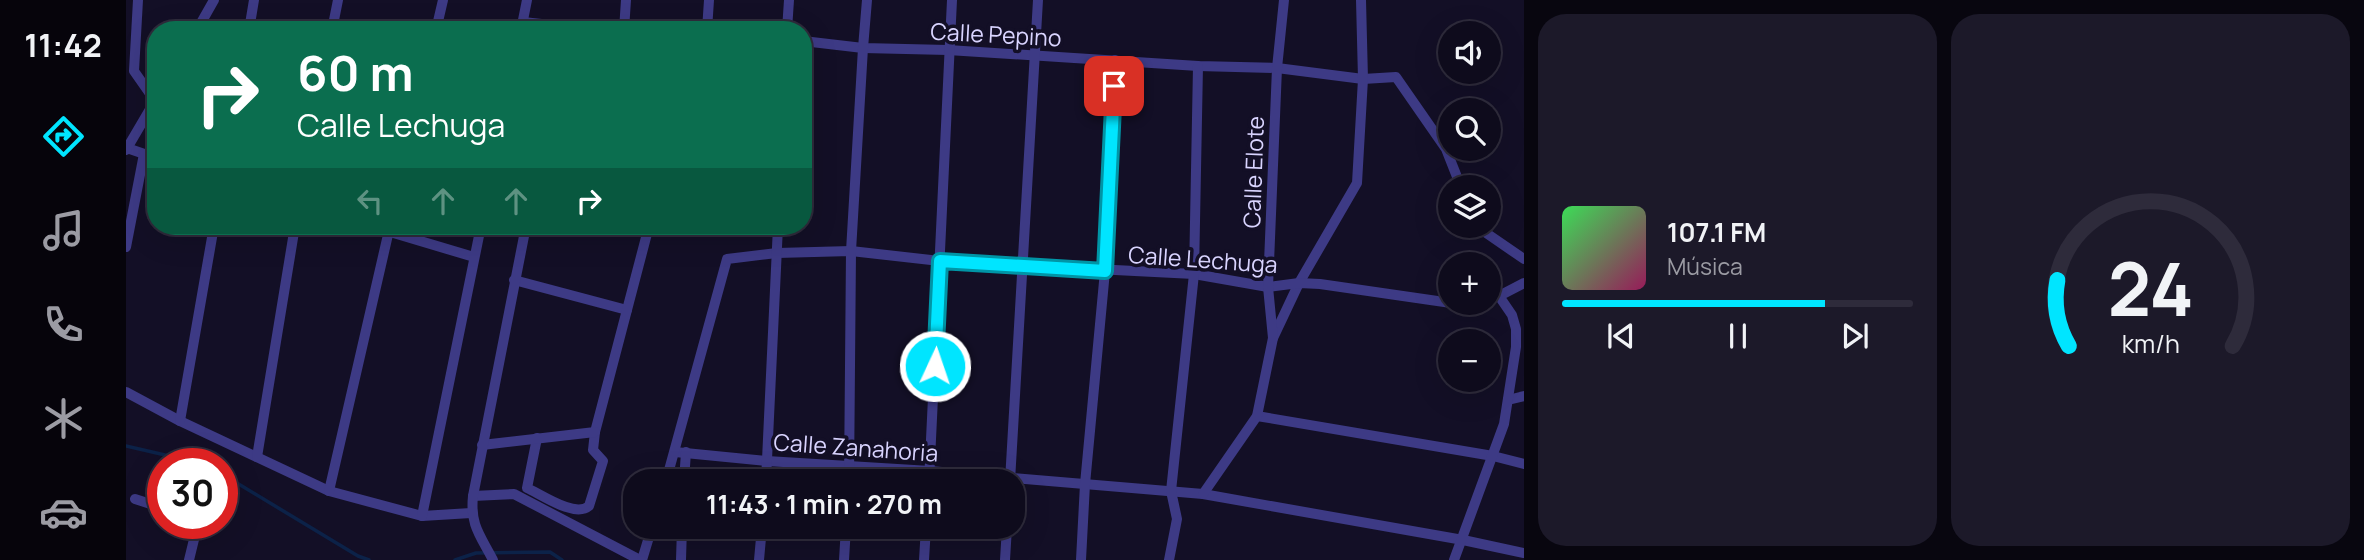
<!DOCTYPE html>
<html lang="es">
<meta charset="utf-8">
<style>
:root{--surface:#0e0b1c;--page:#1c1929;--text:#f1f3f6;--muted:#9b9ba3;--line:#2e2b3b;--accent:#00e5ff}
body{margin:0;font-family:Manrope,sans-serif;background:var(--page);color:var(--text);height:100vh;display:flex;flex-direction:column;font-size:26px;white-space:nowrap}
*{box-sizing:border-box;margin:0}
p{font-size:23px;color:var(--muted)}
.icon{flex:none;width:38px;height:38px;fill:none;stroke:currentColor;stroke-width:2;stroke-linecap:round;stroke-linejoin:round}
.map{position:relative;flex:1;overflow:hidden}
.panel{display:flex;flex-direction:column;gap:14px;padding:14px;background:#08060f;width:840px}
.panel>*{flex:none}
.top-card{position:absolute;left:21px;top:21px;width:665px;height:214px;border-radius:28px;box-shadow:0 7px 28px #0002,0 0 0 2px var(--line);background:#0b6e4f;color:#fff;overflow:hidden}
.controls{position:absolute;left:1312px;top:21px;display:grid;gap:14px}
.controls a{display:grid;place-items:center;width:63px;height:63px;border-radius:50%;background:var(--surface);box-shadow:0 7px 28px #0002,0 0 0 2px var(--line);font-size:35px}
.speed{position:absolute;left:21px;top:448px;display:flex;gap:14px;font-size:35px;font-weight:700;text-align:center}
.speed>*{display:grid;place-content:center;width:91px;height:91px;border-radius:50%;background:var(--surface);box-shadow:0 7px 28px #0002,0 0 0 2px var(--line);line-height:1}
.speed .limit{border:10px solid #d22;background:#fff;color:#111}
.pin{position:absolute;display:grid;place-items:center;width:60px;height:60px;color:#fff;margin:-30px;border-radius:14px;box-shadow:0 4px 10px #0006}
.me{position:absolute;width:77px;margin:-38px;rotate:3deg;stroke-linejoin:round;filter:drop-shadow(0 0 5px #0008)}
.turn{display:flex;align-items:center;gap:24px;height:147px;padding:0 35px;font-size:32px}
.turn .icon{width:91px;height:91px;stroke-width:2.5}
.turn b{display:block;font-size:49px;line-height:60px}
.lanes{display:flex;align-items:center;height:66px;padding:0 35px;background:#0003;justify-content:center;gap:35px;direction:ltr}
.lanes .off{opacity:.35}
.panel .widget{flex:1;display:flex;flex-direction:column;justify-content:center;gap:10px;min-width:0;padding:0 24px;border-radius:28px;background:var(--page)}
.panel .dial{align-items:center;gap:0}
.dial svg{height:182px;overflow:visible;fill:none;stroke:var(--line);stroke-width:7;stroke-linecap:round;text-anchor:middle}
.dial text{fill:var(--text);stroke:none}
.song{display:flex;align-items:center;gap:21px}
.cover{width:84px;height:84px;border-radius:10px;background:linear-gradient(135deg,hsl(130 70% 55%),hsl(330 70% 35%))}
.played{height:7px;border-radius:4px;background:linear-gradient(90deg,var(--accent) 75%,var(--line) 75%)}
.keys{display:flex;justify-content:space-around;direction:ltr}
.panel .tiles{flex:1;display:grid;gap:14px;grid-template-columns:repeat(2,1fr)}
.trip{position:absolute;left:497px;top:469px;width:402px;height:70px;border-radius:28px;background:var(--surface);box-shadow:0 7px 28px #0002,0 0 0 2px var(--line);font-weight:700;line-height:70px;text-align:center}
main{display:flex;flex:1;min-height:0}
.tab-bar{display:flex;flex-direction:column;width:126px;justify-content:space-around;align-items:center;background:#06040b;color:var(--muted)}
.tab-bar .icon{width:49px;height:49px}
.tab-bar .active{color:var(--accent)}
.tab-bar b{font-size:32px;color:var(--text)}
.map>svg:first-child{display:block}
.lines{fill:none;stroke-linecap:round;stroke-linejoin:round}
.stream{stroke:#0c2248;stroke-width:3.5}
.street{stroke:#3d3a85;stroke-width:10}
.route-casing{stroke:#0095a6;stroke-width:18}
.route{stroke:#00e5ff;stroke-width:12}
.labels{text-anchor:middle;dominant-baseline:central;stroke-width:7;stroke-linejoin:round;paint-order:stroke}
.street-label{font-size:23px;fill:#d9d4ff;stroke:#130f26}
</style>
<main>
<nav class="tab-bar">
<b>11:42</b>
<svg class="icon active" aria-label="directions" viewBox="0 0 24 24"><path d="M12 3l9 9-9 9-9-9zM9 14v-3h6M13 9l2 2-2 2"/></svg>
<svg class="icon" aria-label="music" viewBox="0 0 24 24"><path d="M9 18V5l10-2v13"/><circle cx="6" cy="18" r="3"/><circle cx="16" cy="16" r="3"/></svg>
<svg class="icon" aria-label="phone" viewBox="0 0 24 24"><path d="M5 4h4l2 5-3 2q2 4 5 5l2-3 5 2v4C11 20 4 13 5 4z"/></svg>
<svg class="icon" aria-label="climate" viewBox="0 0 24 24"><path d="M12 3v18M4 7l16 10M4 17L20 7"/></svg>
<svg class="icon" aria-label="car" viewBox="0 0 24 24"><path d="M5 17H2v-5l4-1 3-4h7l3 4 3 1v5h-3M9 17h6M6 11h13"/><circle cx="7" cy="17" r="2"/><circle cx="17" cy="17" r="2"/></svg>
</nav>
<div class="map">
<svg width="1398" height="560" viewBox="0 0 1398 560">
<rect width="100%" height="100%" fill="#130f26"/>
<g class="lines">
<g class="stream">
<path d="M0,446L78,464"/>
<path d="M96,474L232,556L243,560"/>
<path d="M329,560L350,553L424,552L436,560"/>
</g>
<g class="street">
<path d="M12,0L8,71L29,101"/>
<path d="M397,22L471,30"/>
<path d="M71,30L88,0"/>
<path d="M123,30L128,0"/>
<path d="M206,30L212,0"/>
<path d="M310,30L317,0"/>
<path d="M395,30L401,0"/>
<path d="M498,30L500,0"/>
<path d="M581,30L583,0"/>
<path d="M661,30L663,0"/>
<path d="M677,41L737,48L822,50L1072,66L1151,68L1237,79L1270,77L1320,149L1335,187"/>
<path d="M1,148L30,158"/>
<path d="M0,150L30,99"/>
<path d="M244,226L348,257"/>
<path d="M1350,226L1398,259"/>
<path d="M0,247L18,154"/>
<path d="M388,280L501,310"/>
<path d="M1363,298L1373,296L1398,283"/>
<path d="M1147,338L1173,283L1231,183L1237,79L1235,0"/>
<path d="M0,392L54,421L203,491L296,516L345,513"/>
<path d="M1382,400L1398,396"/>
<path d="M1131,416L1367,456L1398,464"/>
<path d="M54,421L88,226"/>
<path d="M411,438L401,488C416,495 449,518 463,506L477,461L467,450L469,432L523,226"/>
<path d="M356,445L469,432"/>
<path d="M549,452L641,461L804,471L1077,494L1337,540L1398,553"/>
<path d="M131,457L169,226"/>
<path d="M540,481L601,259L651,253L725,251L814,261L1068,274L1142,287L1173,283L1194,284L1332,304L1339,303"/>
<path d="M558,481L560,452"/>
<path d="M640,481L652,226"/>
<path d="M723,481L725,251L737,48L741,0"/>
<path d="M803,481L826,0"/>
<path d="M884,481L912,0"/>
<path d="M203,491L264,226"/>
<path d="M1077,494L1131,416L1147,338L1142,287L1151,68L1158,0"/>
<path d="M347,496L388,494L514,560"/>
<path d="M9,499L37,508"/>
<path d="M296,516L355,226"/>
<path d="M63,560L72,523"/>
<path d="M367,560C354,535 344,525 347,496L400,226"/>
<path d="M516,560L526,527"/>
<path d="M555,560L556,527"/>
<path d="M633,560L636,527"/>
<path d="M718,560L720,527"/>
<path d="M798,560L800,527"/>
<path d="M879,560L881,527"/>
<path d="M955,560L959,484L979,271L989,60"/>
<path d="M1043,560L1051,519L1045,491L1068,274L1072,66"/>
<path d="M1328,560L1378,424L1390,347V329L1386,315L1373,296"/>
</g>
</g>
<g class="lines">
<defs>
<path id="route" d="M809,366L814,261L979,271L988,86"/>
</defs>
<use href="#route" class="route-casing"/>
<use href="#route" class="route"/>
</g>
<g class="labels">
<g class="street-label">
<text transform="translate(870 34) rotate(3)">Calle Pepino</text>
<text transform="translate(1127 172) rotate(-88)">Calle Elote</text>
<text transform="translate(1077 259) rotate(4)">Calle Lechuga</text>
<text transform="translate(730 447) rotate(4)">Calle Zanahoria</text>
</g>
</g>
</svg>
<div class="controls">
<a><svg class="icon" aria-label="sound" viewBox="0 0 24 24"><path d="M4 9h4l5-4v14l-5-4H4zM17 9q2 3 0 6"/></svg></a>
<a><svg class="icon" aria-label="search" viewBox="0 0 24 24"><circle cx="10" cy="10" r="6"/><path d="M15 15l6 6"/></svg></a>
<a><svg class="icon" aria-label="layers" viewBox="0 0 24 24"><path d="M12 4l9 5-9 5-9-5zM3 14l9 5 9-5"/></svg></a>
<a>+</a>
<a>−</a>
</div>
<div class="speed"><div class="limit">30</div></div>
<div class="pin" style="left:988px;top:86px;background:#d93025"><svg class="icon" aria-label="arrive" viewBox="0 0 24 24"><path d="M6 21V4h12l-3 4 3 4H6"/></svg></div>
<svg class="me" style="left:809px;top:366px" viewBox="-20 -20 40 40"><circle r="17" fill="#00e5ff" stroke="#fff" stroke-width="3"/><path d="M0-11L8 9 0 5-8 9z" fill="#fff"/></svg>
<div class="trip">11:43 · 1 min · 270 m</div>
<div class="top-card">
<div class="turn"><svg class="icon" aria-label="right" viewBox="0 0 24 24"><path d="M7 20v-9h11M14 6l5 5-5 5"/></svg><div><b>60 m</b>Calle Lechuga</div></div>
<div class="lanes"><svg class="icon off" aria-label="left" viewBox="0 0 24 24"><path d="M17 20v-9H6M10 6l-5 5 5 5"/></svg><svg class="icon off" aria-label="ahead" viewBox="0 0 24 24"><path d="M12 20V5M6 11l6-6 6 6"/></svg><svg class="icon off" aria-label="ahead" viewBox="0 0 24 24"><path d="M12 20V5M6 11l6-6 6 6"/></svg><svg class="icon" aria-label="right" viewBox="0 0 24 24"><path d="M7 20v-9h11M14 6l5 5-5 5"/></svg></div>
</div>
</div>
<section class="panel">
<div class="tiles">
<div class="widget">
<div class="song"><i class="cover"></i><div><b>107.1 FM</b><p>Música</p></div></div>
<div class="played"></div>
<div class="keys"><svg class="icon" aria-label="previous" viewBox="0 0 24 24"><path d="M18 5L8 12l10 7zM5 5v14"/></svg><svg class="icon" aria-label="pause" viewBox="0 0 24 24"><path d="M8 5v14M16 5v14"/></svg><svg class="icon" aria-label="next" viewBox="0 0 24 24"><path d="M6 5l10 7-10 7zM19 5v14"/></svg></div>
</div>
<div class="widget dial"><svg viewBox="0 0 100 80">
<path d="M14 69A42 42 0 1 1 86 69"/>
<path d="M14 69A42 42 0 0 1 9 40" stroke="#00e5ff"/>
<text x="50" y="56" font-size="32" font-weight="700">24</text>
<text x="50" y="72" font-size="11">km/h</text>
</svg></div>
</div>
</section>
</main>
